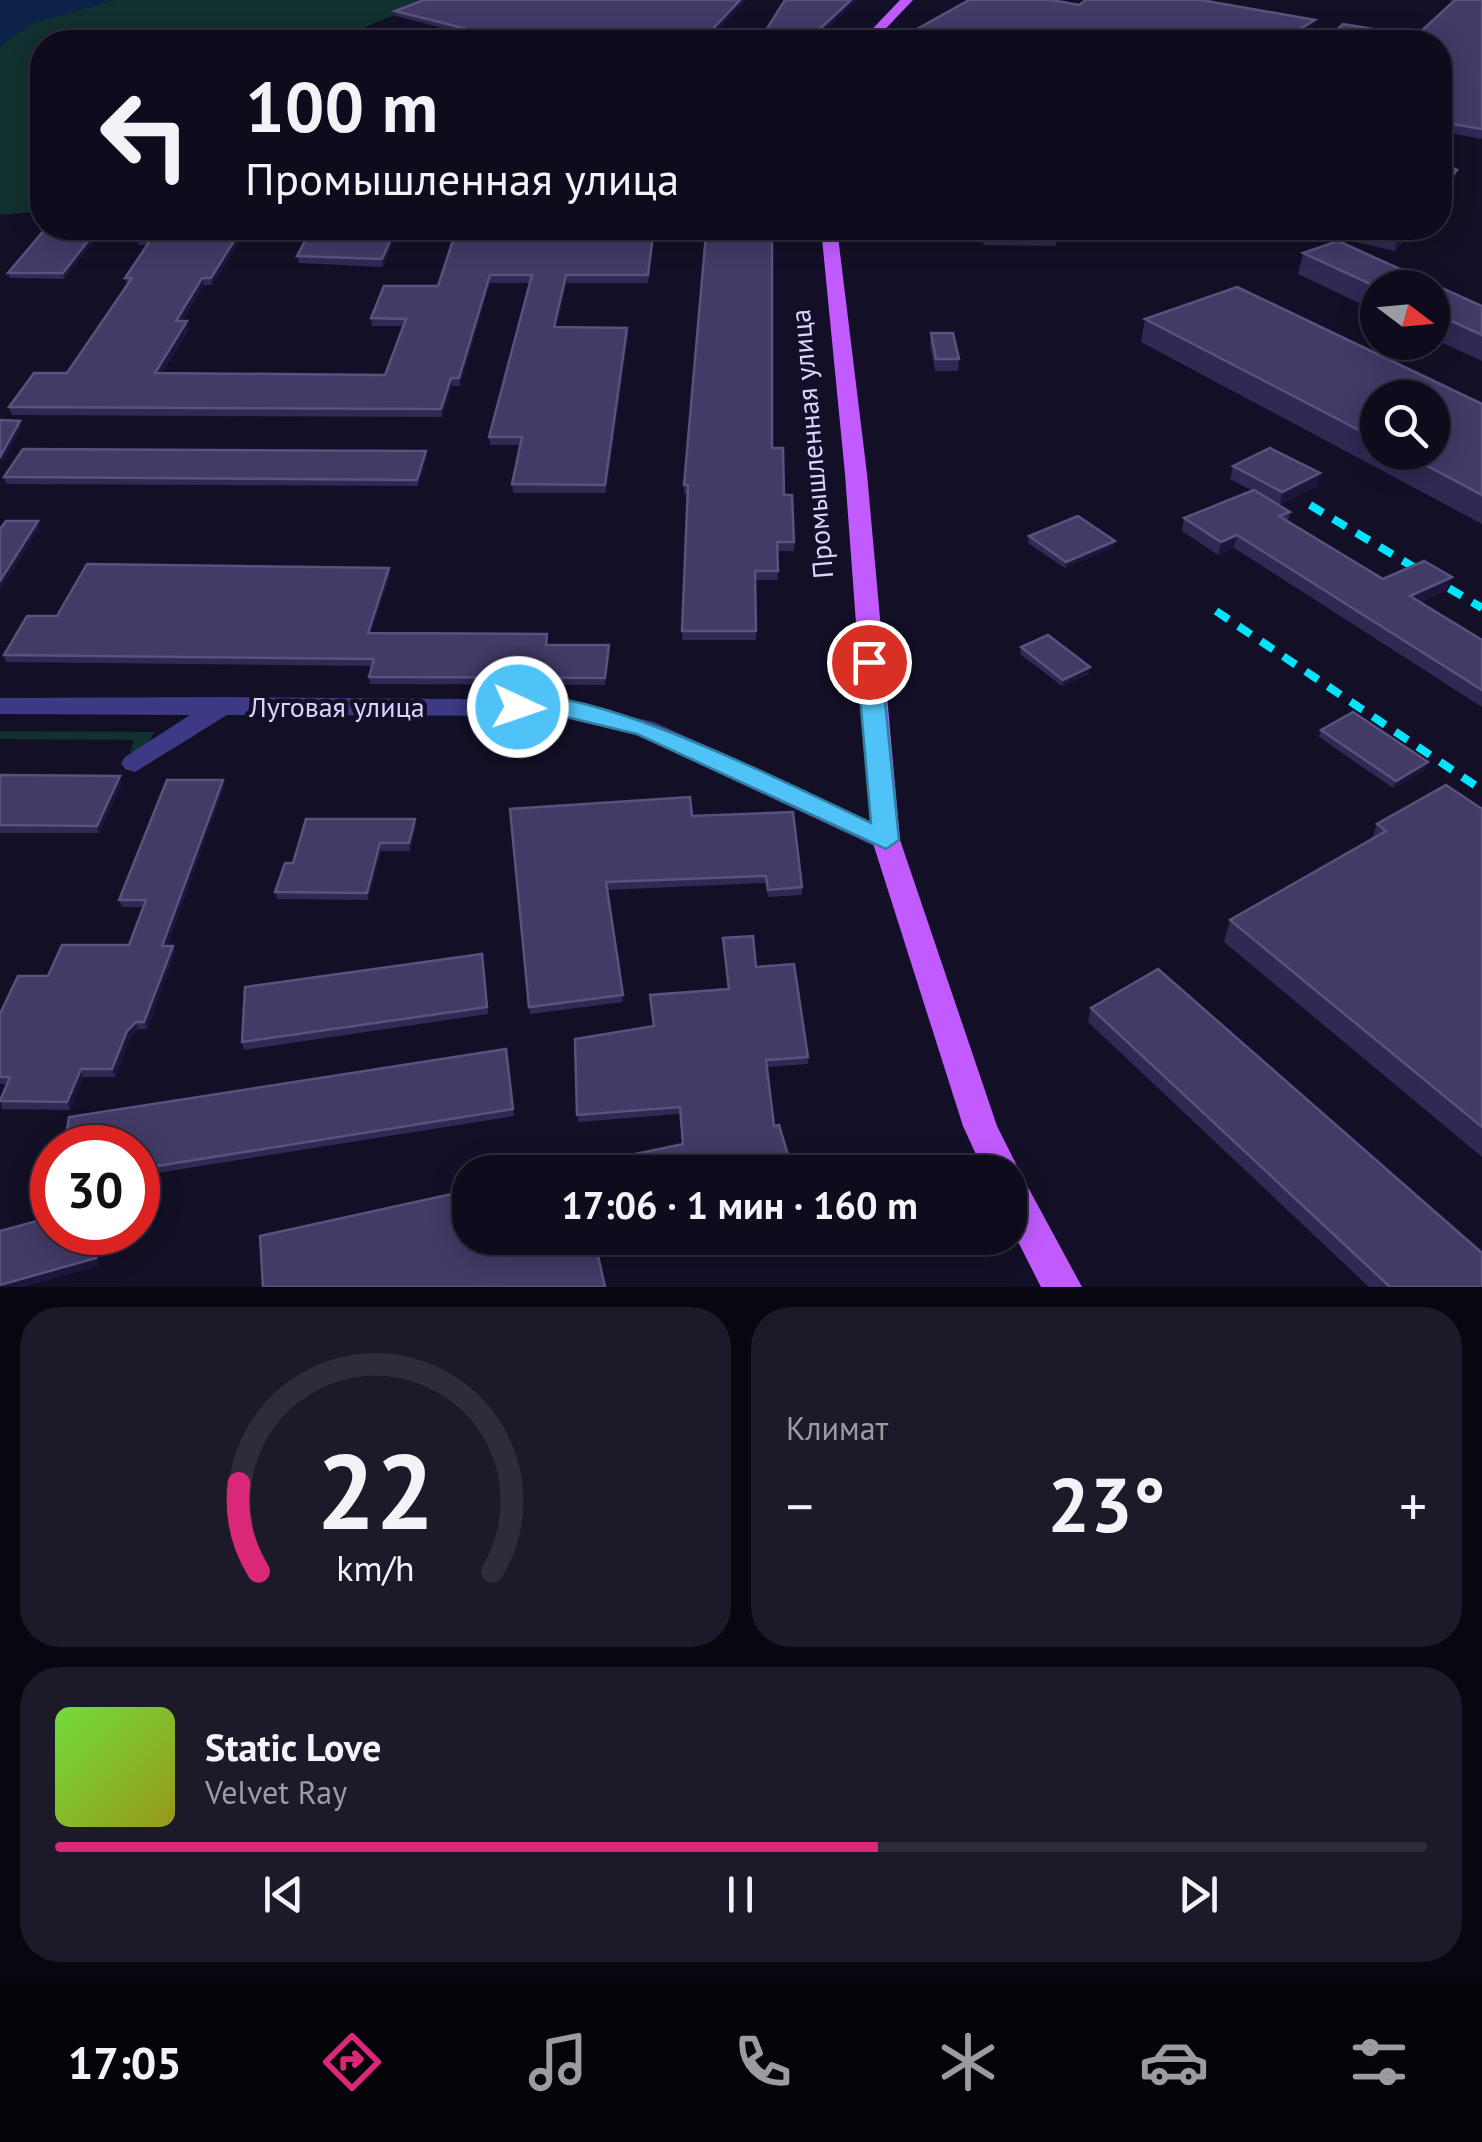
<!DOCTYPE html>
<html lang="ru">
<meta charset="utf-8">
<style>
:root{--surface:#0e0b1c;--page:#1c1929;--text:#f1f3f6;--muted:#9b9ba3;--line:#2e2b3b;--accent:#db2777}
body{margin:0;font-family:"PT Sans",sans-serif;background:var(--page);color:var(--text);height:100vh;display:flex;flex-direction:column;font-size:38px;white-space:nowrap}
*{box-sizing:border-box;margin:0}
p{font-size:32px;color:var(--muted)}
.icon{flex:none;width:55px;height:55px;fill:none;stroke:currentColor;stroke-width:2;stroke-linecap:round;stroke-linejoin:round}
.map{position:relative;height:1287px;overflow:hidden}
.drawer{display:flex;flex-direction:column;gap:20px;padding:20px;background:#08060f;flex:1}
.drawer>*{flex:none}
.banner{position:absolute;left:30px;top:30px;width:1422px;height:210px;border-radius:40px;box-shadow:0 5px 25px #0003,0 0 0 2px var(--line);background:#0e0b1c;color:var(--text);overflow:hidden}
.needle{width:65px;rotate:106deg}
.fabs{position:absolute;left:1360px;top:270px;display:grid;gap:20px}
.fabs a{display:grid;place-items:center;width:90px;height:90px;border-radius:50%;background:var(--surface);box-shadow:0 5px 25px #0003,0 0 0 2px var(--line);font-size:50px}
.speed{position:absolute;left:30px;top:1125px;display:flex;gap:20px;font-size:50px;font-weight:700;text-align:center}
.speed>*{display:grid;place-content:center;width:130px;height:130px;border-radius:50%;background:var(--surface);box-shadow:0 5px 25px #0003,0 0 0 2px var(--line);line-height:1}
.speed .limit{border:15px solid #d22;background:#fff;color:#111}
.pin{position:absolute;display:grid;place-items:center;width:85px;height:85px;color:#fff;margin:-42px;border:5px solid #fff;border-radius:50%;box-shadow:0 2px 10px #0007}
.me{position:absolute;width:110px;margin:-55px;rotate:93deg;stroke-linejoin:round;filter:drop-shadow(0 0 8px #0008)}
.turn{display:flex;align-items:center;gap:35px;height:210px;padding:0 50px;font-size:45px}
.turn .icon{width:130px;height:130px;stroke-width:2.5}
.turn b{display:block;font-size:70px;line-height:85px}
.big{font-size:75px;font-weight:600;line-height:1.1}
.drawer .card{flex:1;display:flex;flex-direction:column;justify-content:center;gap:15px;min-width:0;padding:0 35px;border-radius:40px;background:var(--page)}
.drawer .dial{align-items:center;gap:0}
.dial svg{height:260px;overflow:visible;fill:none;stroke:var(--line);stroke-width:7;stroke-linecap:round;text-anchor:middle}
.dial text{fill:var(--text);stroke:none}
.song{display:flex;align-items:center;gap:30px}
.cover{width:120px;height:120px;border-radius:15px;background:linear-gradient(135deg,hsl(100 70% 55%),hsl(60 70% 35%))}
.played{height:10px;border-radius:5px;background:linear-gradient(90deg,var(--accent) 60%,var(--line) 60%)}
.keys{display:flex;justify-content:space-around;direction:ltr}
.heat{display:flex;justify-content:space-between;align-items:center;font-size:55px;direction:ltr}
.drawer .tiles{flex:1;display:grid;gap:20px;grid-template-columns:1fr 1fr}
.card:last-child{grid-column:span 2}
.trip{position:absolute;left:452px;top:1155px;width:575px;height:100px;border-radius:40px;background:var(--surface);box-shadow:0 5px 25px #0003,0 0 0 2px var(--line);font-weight:600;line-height:100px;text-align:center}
.tab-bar{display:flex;height:160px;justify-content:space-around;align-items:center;background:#06040b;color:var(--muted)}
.tab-bar .icon{width:70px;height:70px}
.tab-bar .active{color:var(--accent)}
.tab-bar b{font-size:45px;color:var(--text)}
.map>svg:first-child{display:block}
.green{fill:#12302f}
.water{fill:#0c2248}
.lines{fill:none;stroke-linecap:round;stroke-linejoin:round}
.minor{fill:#3d3a85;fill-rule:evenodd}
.major{fill:#c25bff;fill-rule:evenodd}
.rail{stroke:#00e5ff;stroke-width:8;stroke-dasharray:15 12;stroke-linecap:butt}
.wall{fill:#312854;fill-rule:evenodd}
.shaded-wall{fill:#1d163a}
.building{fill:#433a66;stroke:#5a527e;stroke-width:2.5}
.route{fill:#4fc3f7;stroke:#337fa1;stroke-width:2.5}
.labels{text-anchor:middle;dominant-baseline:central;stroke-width:9;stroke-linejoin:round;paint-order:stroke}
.street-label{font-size:28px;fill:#d9d4ff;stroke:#130f26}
</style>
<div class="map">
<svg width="1482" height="1287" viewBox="0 0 1482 1287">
<rect width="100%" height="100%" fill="#130f26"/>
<g class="green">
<path d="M0,0H432L365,27L379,31L369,38L42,42V211L0,215Z"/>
<path d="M0,731L154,732L145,752H130L134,740L0,739Z"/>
</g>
<path class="water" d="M0,0H116L31,24L0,47Z"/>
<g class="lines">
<path class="minor" d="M224,697L558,700L654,722L896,833L900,840L896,847H876L637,735L558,716L227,715L135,772L125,769L121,763L125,757L190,715L0,714V698Z"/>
<g class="major">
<path d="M900,0H913L873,42H860Z"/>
<path d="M821,228H837L867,474L900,840L997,1126L1020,1172L1018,1176L1023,1178L1082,1287H1041L1010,1226V1172H984L963,1126L872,840L845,474Z"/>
</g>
<g class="rail">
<path d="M1310,505L1482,608"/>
<path d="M1216,611L1482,790"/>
</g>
</g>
<g class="wall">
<path d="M424,0H746L709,39L696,38V42H496L396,16L395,11Z"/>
<path d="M857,0L813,42H760L761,38Z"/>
<path d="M1447,0H1482V139L1440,131V42L1416,36L1454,1Z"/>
<path d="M46,228H104L64,279L10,278L8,273Z"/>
<path d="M145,228H248L212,285H204L182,321L189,329L162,373L385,375L403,326H372L371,318L438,286L456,230H398L383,267L299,263L297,256L312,228H789V239H772V448L784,495L794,542V551H777L778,580H756V640H682L688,494H684V485L705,241L653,242L648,283H567L556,327L628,335L606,493H513L512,484L521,445H490L489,437L530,283H490L460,386H452L442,417L12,415L9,407L67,373L127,286L125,278L147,245H139L137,238Z"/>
<path d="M980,228H1055L1057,235L1056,246L984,245Z"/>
<path d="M1091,228H1168L1167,234L1117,228L1116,234H1094Z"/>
<path d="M1212,228H1266L1258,238Z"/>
<path d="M1294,228H1414L1395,251Z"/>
<path d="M1338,241L1482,306V361L1432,338V288H1378V312L1298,274L1303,253Z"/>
<path d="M1145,319L1482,404V524L1141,342ZM1378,398L1432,452H1378Z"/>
<path d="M931,333L959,359L958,371H935L930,344Z"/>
<path d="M427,458L418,486L6,484L4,477Z"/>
<path d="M1233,466L1317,486L1280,505L1290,512L1288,521L1383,579L1447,590L1421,602L1482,640V707L1234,548L1218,555L1182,531L1184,518L1253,491L1230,479Z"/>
<path d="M1029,536L1114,547L1065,568L1028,543Z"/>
<path d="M389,568L390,575L371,633L547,634V645H609L605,685L370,684L369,677L372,666L6,662L4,655Z"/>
<path d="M1021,647L1089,674L1062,686L1020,654Z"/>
<path d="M1321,730L1426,769L1393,788L1319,737Z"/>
<path d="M0,775L122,783L99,833H0Z"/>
<path d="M223,780L224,787L167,946H173L175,953L147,1029H138L130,1038L115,1077H83L70,1110L2,1109L0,1099L7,1084H0V1014L48,976L129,945L143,907H122L119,900Z"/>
<path d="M510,809L692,816L802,887V895L768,897L766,883L607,890L623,1002L530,1014Z"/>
<path d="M1482,809V1157L1224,942L1230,920L1372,838L1377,824Z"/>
<path d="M416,826L410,851H381L368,900L277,899L275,892L293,863Z"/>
<path d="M723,938L756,967L808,1057V1064L767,1067L682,1144L680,1114L578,1122L575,1039L654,1027L728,989Z"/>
<path d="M482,954L488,1014L244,1050L242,1042Z"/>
<path d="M1091,1008L1482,1287H1369L1088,1022Z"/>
<path d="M506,1049L514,1116L138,1176V1148Z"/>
</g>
<g class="shaded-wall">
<path d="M740,0H746L709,39V33Z"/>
<path d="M851,0H857L813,42H806Z"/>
<path d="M1315,20L1313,28L1290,42H1278Z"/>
<path d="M1457,170L1455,180L1440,197V190Z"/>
<path d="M98,228H104L64,279L63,273Z"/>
<path d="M242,228H248L212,285L211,278Z"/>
<path d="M396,228H398V230L383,267L382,259Z"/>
<path d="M1408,228H1414L1395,251L1397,240Z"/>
<path d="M490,275V283L460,386L459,378Z"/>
<path d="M566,275L567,283L555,335L554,327Z"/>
<path d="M202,278L204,285L178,329L176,321Z"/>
<path d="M187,321L189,329L157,381L155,373Z"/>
<path d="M627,328L628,335L606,493L605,485Z"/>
<path d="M451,378L452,386L442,417L441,409Z"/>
<path d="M20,421L22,427L2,464L0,457Z"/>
<path d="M426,451L427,458L418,486L417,480Z"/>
<path d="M1320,473L1317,486L1280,505L1282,492Z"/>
<path d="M38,521L40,528L0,591V581Z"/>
<path d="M1237,535L1234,548L1218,555L1221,542Z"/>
<path d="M1115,541L1114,547L1065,568L1066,562Z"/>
<path d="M389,568L390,575L369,640L368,633Z"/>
<path d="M1452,577L1447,590L1406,609L1410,596Z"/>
<path d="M1090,667L1089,674L1062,686L1063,680Z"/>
<path d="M1428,762L1426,769L1393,788L1396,781Z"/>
<path d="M120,776L122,783L99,833L97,826Z"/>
<path d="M223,780L224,787L164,953L162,946Z"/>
<path d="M415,819L416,826L410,851L409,843Z"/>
<path d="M380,843L381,851L368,900L367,893Z"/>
<path d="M173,946L175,953L147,1029L144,1022Z"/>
<path d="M136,1022L138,1029L130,1038L115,1077L112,1069L127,1031Z"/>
<path d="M81,1069L83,1077L70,1110L67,1102Z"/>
<path d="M95,1232H97L99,1266L23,1287H0V1285Z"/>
<path d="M618,1238H655L595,1250V1242Z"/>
</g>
<g class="building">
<path d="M424,0H740L709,33L696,32L695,42H519L395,11Z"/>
<path d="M785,0H851L806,42L761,38Z"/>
<path d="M969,0H1052L1079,5L1086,0H1201L1315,20L1278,42H894Z"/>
<path d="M1455,0H1482V129L1440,122V42H1323L1343,24L1416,36Z"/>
<path d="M1440,162L1457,170L1440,190Z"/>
<path d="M46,228H98L63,273H8Z"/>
<path d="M145,228H242L211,278H202L176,321H187L155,373L385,375L406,319L371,318L384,286H438L457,228H789V232H772V448H783L784,495H792L794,542H777L778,571H755L756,631H682L688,485H684L706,234L653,235L648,275H566L554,327L627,328L605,485L512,484L522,437H489L532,275H490L459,378H451L441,409L9,407L34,373H67L132,278H125L152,238H137Z"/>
<path d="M312,228H396L382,259L297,256Z"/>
<path d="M984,228H1055L1057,235L985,234Z"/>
<path d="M1340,228H1408L1397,240Z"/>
<path d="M1338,241L1482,306V335L1432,312V288H1379L1303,253Z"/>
<path d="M1237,287L1482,404V495L1401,452H1432V398H1378V440L1145,319Z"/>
<path d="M931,333H953L959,359H936Z"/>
<path d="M0,420L20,421L0,457Z"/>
<path d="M1270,448L1320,473L1282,492L1233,466Z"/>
<path d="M23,449L426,451L417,480L4,477Z"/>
<path d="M1254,490L1290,512L1279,516L1383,579L1424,561L1452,577L1410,596L1482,640V690L1237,535L1221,542L1184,518Z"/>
<path d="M1078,516L1115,541L1066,562L1029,536Z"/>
<path d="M6,521H38L0,581V529Z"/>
<path d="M87,564L389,568L368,633L547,634L546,645H609L605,678L369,677L374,659L4,655L27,616H57Z"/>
<path d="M1048,635L1090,667L1063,680L1021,647Z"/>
<path d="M1353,712L1428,762L1396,781L1321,730Z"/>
<path d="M0,775L120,776L97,826L0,825Z"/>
<path d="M167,780H223L162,946H173L144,1022H136L127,1031L112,1069H81L67,1102L0,1101L10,1077H0V1014L18,976H48L62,945H129L146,900H119Z"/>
<path d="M1446,785L1482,809V1127L1230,920L1386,831L1377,824Z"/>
<path d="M690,797L692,816L793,812L802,887L768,890L766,876L606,882L623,995L529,1007L510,809Z"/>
<path d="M306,819H415L409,843H380L367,893L275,892L285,863H293Z"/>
<path d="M753,936L756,967L794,964L808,1057L766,1060L774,1126L779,1125L793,1172H550L683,1144L680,1107L577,1115L575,1039L654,1026L650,995L729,989L723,938Z"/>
<path d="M482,954L487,1007L242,1042L245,987Z"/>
<path d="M1158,969L1482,1253V1287H1390L1091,1008Z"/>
<path d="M506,1049L513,1109L138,1169V1148H64L69,1117Z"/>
<path d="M861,1166L865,1172H839Z"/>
<path d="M470,1190V1238H618L595,1242L605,1287H263L260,1236Z"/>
<path d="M52,1217V1232H95L96,1258L0,1285V1231Z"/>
</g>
<path class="route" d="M869,655L881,662L899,840L886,849L637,734L558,715H518L507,707C547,659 819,799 871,823L857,662Z"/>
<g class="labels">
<g class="street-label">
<text transform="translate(811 444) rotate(-95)">Промышленная улица</text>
<text x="337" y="706">Луговая улица</text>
</g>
</g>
</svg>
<div class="fabs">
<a><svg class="needle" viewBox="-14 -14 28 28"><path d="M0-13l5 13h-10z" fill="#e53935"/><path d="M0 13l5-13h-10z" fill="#9b9ba3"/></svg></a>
<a><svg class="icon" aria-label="search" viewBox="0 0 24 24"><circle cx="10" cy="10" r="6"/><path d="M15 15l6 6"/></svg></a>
</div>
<div class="speed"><div class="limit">30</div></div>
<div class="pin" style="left:869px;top:662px;background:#d93025"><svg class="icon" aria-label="arrive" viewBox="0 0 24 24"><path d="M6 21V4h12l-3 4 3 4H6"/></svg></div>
<svg class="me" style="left:518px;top:707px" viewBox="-20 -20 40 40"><circle r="17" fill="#4fc3f7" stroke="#fff" stroke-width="3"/><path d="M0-11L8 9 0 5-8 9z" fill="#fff"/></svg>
<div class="trip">17:06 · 1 мин · 160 m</div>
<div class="banner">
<div class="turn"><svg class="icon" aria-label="left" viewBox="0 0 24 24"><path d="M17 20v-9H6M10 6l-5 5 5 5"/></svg><div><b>100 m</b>Промышленная улица</div></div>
</div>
</div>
<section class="drawer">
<div class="tiles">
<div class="card dial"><svg viewBox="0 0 100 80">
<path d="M14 69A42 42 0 1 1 86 69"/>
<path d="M14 69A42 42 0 0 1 8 42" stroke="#db2777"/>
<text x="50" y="56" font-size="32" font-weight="700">22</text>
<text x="50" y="72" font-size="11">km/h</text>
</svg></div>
<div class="card"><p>Климат</p>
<div class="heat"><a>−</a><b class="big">23°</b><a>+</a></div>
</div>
<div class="card">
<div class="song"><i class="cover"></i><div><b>Static Love</b><p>Velvet Ray</p></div></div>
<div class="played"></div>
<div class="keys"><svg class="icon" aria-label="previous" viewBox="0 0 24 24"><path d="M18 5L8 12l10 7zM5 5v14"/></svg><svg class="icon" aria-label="pause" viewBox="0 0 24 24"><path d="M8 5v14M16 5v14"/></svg><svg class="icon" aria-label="next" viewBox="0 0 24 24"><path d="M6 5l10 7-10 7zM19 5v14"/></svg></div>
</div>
</div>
</section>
<nav class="tab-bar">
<b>17:05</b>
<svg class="icon active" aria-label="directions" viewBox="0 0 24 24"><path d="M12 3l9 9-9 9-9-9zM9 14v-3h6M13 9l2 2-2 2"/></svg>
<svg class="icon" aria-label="music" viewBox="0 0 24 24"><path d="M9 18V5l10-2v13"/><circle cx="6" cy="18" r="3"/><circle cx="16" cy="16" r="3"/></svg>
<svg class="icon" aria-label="phone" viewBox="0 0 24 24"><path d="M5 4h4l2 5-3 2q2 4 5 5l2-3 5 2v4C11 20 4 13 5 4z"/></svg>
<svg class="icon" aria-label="climate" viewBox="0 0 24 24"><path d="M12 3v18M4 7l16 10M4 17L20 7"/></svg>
<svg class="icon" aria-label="car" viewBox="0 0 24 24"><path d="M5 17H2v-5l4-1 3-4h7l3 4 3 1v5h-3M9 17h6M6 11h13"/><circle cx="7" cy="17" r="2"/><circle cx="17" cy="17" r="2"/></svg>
<svg class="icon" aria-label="filters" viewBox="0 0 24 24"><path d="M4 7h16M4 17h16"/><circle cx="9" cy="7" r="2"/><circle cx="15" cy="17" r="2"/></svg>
</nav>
